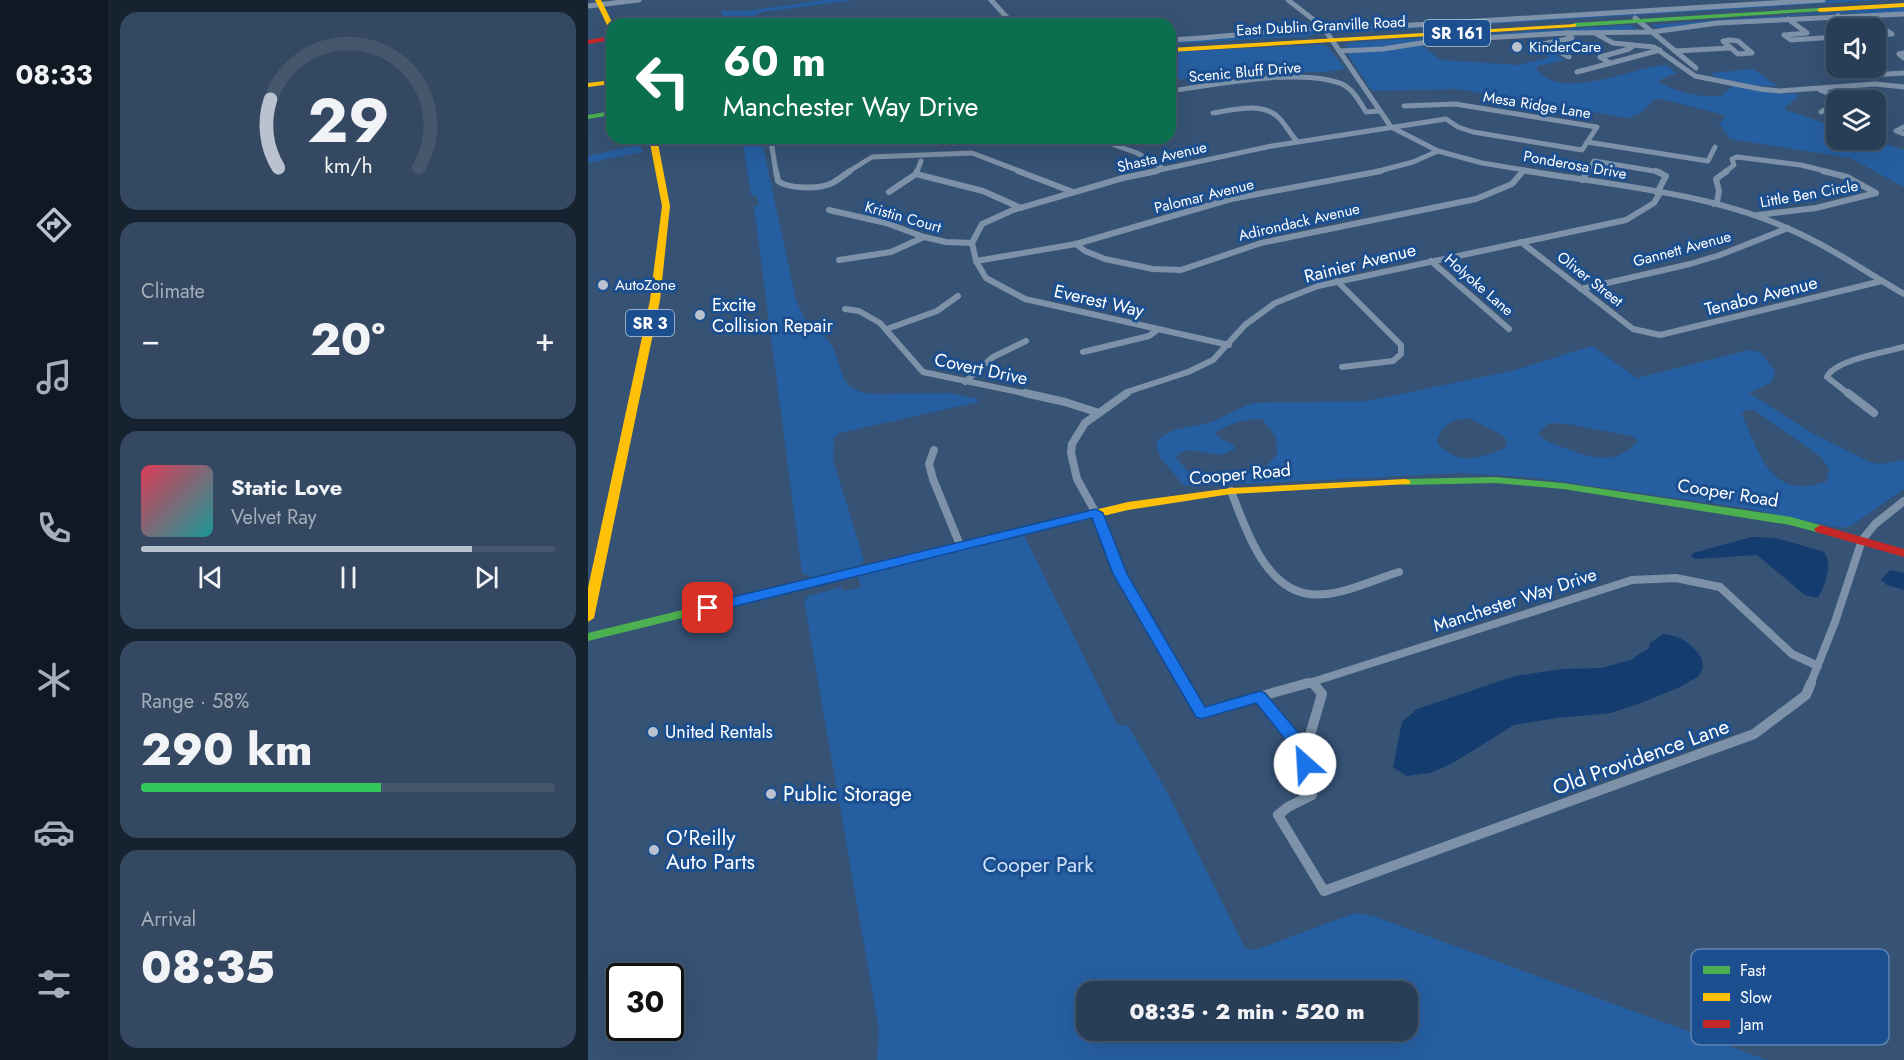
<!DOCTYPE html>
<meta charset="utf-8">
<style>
:root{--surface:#283e57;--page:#344961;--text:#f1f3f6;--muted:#a5aeba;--line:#44576d;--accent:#b9c2ce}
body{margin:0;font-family:Jost,sans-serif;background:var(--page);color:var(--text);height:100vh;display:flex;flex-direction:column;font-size:22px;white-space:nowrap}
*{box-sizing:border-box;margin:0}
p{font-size:20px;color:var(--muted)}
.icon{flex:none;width:33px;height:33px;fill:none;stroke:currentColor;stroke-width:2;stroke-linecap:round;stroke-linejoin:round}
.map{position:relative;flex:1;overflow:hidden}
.drawer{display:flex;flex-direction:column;gap:12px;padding:12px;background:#162230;width:480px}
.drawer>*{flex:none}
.hud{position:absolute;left:18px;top:18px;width:570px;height:126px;border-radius:18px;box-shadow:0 6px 24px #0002,0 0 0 2px var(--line);background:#0b6e4f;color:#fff;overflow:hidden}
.buttons{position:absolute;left:1238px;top:18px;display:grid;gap:12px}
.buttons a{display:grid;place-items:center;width:60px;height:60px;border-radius:12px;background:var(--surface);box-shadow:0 6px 24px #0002,0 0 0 2px var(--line);font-size:30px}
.speed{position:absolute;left:18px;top:963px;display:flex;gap:12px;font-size:30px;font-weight:700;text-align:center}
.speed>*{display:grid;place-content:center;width:78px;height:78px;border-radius:50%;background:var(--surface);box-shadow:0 6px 24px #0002,0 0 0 2px var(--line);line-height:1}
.speed .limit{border:3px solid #111;border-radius:9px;background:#fff;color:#111}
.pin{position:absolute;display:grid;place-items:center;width:51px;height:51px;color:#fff;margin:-26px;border-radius:12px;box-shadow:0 3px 9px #0006}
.me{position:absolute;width:66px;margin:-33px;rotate:334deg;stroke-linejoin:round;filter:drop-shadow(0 0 4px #0008)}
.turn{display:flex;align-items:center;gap:21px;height:126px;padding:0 18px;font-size:27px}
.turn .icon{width:78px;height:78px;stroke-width:2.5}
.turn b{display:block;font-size:42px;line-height:51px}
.big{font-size:45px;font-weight:800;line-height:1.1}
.drawer .tile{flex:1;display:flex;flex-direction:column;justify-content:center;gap:9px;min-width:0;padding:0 21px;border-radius:18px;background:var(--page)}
.drawer .dial{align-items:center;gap:0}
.dial svg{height:156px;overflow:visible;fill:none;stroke:var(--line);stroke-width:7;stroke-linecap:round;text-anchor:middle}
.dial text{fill:var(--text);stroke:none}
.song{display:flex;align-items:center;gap:18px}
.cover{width:72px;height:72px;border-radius:9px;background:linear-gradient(135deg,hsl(350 70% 55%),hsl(180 70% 35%))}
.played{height:6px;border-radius:3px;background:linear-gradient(90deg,var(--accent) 80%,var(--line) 80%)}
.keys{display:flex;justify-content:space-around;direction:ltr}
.heat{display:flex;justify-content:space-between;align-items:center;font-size:33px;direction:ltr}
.charge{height:9px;border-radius:4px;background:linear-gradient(90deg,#34c759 58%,var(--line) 0)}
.trip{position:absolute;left:488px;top:981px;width:342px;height:60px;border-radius:18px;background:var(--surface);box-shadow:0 6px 24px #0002,0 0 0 2px var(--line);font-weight:800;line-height:60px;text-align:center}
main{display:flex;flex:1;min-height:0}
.menu{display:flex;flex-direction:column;width:108px;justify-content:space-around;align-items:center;background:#101923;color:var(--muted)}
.menu .icon{width:42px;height:42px}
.menu .selected{color:var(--accent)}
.menu b{font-size:27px;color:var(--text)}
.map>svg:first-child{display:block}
.green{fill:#265fa1;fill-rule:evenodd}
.water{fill:#153c6e}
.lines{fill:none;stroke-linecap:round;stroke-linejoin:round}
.street-far3{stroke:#7d92a8;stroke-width:5}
.street-far2{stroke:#7d92a8;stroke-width:6}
.street-far1{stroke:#7d92a8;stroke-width:8}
.street{stroke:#7d92a8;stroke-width:10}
.fast{fill:#4caf50;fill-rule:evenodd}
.slow{fill:#ffc107;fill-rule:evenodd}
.jam{fill:#c62828;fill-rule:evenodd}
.route{fill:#1a73e8;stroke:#114b97;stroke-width:1.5}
.poi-dot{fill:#b9c2ce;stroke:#1b4f8f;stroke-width:2}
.labels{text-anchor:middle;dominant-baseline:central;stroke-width:6;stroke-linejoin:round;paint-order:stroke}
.far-street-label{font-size:15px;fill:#fff;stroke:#1b4f8f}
.far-poi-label{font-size:15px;fill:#fff;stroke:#1b4f8f;text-anchor:start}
.shield{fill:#1b4f8f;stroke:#bbcadd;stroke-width:1.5}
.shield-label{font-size:16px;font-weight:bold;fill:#fff}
.street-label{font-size:18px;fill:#fff;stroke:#1b4f8f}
.poi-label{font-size:18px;fill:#fff;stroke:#1b4f8f;text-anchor:start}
.near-street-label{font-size:21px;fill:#fff;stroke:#1b4f8f}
.near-poi-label{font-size:21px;fill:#fff;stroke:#1b4f8f;text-anchor:start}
.near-park-label{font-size:21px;fill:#cfe3fa;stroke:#1b4f8f}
.key{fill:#1b4f8f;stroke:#5f84b1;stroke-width:1.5}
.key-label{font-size:16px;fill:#fff}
</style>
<main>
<nav class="menu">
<b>08:33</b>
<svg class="icon selected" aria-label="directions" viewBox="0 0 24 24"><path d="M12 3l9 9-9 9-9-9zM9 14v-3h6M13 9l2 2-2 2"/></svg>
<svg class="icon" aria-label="music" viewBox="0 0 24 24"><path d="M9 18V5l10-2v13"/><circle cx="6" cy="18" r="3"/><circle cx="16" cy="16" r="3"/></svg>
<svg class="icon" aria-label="phone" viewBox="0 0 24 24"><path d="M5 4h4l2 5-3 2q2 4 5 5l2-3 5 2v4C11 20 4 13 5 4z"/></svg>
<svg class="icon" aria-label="climate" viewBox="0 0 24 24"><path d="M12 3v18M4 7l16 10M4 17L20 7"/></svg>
<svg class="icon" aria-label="car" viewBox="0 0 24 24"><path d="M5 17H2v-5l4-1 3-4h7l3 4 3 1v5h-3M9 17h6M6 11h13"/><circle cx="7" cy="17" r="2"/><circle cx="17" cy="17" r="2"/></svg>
<svg class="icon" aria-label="filters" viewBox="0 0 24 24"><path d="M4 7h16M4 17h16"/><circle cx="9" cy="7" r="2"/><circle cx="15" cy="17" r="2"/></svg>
</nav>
<section class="drawer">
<div class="tile dial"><svg viewBox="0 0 100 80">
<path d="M14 69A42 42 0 1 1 86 69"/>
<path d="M14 69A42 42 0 0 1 10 34" stroke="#b9c2ce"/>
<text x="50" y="56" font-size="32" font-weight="700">29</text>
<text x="50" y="72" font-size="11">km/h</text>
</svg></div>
<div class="tile"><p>Climate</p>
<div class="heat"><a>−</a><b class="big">20°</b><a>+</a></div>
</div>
<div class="tile">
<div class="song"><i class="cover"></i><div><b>Static Love</b><p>Velvet Ray</p></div></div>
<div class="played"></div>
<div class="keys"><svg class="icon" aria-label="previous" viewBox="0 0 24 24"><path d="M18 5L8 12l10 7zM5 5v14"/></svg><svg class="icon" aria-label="pause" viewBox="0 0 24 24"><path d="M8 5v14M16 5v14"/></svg><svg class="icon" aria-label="next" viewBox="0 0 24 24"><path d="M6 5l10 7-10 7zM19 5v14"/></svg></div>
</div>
<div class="tile"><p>Range · 58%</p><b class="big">290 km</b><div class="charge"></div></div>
<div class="tile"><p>Arrival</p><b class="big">08:35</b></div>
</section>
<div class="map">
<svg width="1316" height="1060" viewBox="0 0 1316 1060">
<rect width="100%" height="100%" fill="#365274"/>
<g class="green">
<path d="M236,0H266L175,12L167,15L169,24H136L133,11H158Z"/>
<path d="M1248,0H1294L754,33L746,30Z"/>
<path d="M1316,7V13C1235,11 1152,20 1072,29L1064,25Z"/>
<path d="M1040,25L1050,29L836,40L799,47L761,48L756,45L768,42Z"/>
<path d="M727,30L729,33L721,36L582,44V41Z"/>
<path d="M830,43L853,60L930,65L960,58L958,53H964L977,60L950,66L948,68C971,104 1046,66 1078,65L1089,73L1069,81C1087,92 1111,98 1133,96L1144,87L1149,86L1186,93L1209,94L1211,96L1197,107L1198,110L1248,127V140H1285L1316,150V187L1262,158L1142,139L1131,123L1137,118L1136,115L1073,99H1067L1051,114L1039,118L869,89L784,91L759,53Z"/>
<path d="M733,45L739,46L757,69L736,72H695L582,80V52Z"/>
<path d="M1165,69L1189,86H1171L1127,77L1123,73Z"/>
<path d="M154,138H173L208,300L217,320L237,337L246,349L255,377L261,386L275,393L290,394L363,393L389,399L390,402L252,433L246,437L245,460L276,560L272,565L223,577L214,573L166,207L171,205L169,196L163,195Z"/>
<path d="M46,146L53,147L55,152L0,163V156Z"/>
<path d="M1004,346L1049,378L1162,350L1172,352L1187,371L1184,382L1161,393L1224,433L1282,462L1292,464L1316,460V489L1263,526L1253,528L1156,508L949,478L873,473L636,485L633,483L642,474L676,469L689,454L688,437L674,419C661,418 637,424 627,433L633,439L646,445L647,449L633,455L601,450L591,453L588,458L608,480L606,485L596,486L572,457L568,443C579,426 606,428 623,422C638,416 651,407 666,403L780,401L927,370ZM1157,410H1166L1233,457L1241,469L1239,481C1183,502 1173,456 1154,415ZM880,418L912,434L919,440L917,448C892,458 869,467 849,442C854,425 862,420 880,418ZM961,423L980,424L1043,436L1050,441C1029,465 1006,459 979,449C968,445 958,442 950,434Z"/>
<path d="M436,535L529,724L540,726L578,790L657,948L667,950L767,913L785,916L1179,1060H289L291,1030L216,601L220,596L253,587L256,591L273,587L270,576ZM498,992H819V1030H498Z"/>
</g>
<g class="water">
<path d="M1164,537L1188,538L1236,552C1245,565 1237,585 1230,598L1217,595L1169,555L1109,559L1103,557L1105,553Z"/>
<path d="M1302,570L1316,573V590L1299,585L1293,580Z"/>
<path d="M1075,634C1093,636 1104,643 1114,659L1115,668L1111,676L1092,687L1053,703L1023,713L969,718L926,725L865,763L842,773L818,776L805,767L814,722L829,709L927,676L973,669L1013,668L1046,659V657L1060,649L1062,643Z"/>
</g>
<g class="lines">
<g class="street-far3">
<path d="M403,0L425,24"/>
<path d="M700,0L735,27L803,127L850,151L894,163L948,172"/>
<path d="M0,6L51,0"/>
<path d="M1250,16L1270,28"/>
<path d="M1047,18L1108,68"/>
<path d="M1200,19L1219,33L1196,35L1203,40L1248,37"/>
<path d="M1283,28H1295L1304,34L1287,35"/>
<path d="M979,33L984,38L955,44L981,57"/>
<path d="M1007,33L1025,43L1066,47L1107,76L1172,89L1191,91L1287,84L1316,87"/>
<path d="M582,40C658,36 733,24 809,26L1235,0"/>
<path d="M1142,40L1150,41L1164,53L1150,54L1135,41Z"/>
<path d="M751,51L795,49L846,41L979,33L1064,32L1130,23L1316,14"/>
<path d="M1087,51L1142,48"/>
<path d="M1316,53L1311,54L1316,58"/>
<path d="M1248,58H1239L1248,65"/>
<path d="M1022,63L1012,57L1041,49L1044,47L1042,45"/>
<path d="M1252,68L1265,76L1316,73"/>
<path d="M989,72L1072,50"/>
<path d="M1232,90L1256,100"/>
<path d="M582,91C626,85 713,67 754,84C765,89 772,102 778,112L791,111"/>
<path d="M1233,112L1248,104"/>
<path d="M625,113C644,110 675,101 691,118C698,125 702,134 709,141"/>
<path d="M1316,127L1308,131L1316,134"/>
<path d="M186,138L183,141L188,172"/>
<path d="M507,138L549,153L574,168"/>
<path d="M999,142L1120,161L1127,147"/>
<path d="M260,172L284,157L384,153L434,172"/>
<path d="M329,172L333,161"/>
<path d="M562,172L684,146L858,119L870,127L885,132L994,150L1009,127L867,104L816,106"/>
<path d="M787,172L825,162L850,151"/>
<path d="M934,172L936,170"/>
<path d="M999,172L1006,161L1072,172"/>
<path d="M1137,172L1146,165L1144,159L1149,157L1213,165L1241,172"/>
</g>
<g class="street-far2">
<path d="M188,171L190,181C200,189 230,189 242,184C249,181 256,175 262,171"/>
<path d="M430,171L485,192"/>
<path d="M569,171L535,178L425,210L394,224L384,243L388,261L398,278L437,299L641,345"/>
<path d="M939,171C1024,185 1122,193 1201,229C1241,246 1278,272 1316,294"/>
<path d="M1068,171L1078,176L1069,193"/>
<path d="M328,174L395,191L433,208"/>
<path d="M994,180L1000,171"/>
<path d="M301,192L328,174L329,171"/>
<path d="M1126,204L1129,202L1131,191L1128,179L1139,171"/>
<path d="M241,210L298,223L336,237L358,242L384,243"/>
<path d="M1170,215L1228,208L1288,193L1259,177L1235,171"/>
<path d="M933,242L1045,329L1072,335L1294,281"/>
<path d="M488,244L497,251L517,259L565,269L593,270L673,243L888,199L924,184L935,171"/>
<path d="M251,260L303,252L336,237"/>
<path d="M388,261L488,244L643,199L793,171"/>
<path d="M843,261L921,329"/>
<path d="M749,281L813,345V354L805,361L754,367"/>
<path d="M993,289L1102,264L1132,255L1200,228"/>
<path d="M257,309L271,311L292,323L335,372L444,395"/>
<path d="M299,329L349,311L370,296"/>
<path d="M495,352L561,336L569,330"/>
<path d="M377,382L405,357L438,341"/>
<path d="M536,395L542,391L600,372L625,360L657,325L687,303L730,286L1038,220L1066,203L1072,193"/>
<path d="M1262,395L1239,377C1246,360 1298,352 1316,347"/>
</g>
<g class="street-far1">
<path d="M437,393L477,402L511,413"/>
<path d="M539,393L497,423L484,444L483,453L489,479L513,522L532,574L596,685"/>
<path d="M1260,393L1286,413"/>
<path d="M346,450L341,464L345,479L372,545"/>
<path d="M643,491C657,527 676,588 721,594C750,598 784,580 811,572"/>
<path d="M724,682L726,685"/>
<path d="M715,685L1044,580L1088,578L1132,587L1204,654L1230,666"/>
<path d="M1222,685L1247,622L1274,540L1287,524L1316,501"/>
</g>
<g class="street">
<path d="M596,683L613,713L720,683"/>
<path d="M672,697L714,748L724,795L700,807L690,815L736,891L1166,734L1218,695L1223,683"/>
<path d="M714,748L722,735L734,694L725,683"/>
</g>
<g class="fast">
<path d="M1232,8L1234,9V11L986,27L983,25L986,23Z"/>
<path d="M24,111V115L0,119V115Z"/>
<path d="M907,477L975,483L1203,517L1236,526L1238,529L1232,533L1202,525L975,489L907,483L817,485L811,482L817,479Z"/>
<path d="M381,540L385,541L387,544L385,547L0,641V633Z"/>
</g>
<g class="slow">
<path d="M7,0H13L25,24L24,31L21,29Z"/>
<path d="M1316,3V7L1232,12L1229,10L1232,8Z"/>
<path d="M988,24V26L986,27L582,52V48Z"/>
<path d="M24,80V84L0,87V83Z"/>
<path d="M61,138H69L82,206L72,300L6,618L0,622V588L62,300L74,206Z"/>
<path d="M817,479L821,480L823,482L821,484L643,494L540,510L381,548L375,544L381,540L540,502L643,488Z"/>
</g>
<g class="jam">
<path d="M24,36V40L0,44V40Z"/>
<path d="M1232,525L1316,549V557L1228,532L1226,529Z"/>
</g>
</g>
<path class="route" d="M508,509L515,513L539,574L617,707L672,691L677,693L719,743L725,764L723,768L717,770L711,768L706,750L668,703L613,719L608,717L525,574L504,518L120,613L113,608L120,603Z"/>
<g class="poi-dot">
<circle cx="929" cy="47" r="6"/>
<circle cx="15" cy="285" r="6"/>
<circle cx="112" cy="315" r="6"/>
<circle cx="65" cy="732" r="6"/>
<circle cx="183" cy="794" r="6"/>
<circle cx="66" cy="850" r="6"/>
</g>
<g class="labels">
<g class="far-street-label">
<text transform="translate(733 26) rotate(-3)">East Dublin Granville Road</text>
<text transform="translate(657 72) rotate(-5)">Scenic Bluff Drive</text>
<text transform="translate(949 105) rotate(9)">Mesa Ridge Lane</text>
<text transform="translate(574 157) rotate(-13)">Shasta Avenue</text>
<text transform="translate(987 165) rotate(10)">Ponderosa Drive</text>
<text transform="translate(1221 194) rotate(-10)">Little Ben Circle</text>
<text transform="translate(616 196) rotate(-14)">Palomar Avenue</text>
<text transform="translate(315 217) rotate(16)">Kristin Court</text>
<text transform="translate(711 222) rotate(-13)">Adirondack Avenue</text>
<text transform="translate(1094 249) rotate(-15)">Gannett Avenue</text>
<text transform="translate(1002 279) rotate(38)">Oliver Street</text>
<text transform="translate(891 285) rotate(41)">Holyoke Lane</text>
</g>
<g class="far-poi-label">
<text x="941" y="47">KinderCare</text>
<text x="27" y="285">AutoZone</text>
</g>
<g class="shield">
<rect x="836" y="20" width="66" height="26" rx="4.5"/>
<rect x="38" y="310" width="48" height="26" rx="4.5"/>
</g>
<g class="shield-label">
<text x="869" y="33">SR 161</text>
<text x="62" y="323">SR 3</text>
</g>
<g class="street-label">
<text transform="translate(772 263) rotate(-14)">Rainier Avenue</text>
<text transform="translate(1173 296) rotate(-14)">Tenabo Avenue</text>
<text transform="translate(511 301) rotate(13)">Everest Way</text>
<text transform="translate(393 369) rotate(12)">Covert Drive</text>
<text transform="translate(652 474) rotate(-5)">Cooper Road</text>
<text transform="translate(1140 493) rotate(9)">Cooper Road</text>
<text transform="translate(927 600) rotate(-18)">Manchester Way Drive</text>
</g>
<g class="poi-label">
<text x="124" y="305">Excite<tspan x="124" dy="21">Collision Repair</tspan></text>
<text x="77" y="732">United Rentals</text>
</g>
<g class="near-street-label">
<text transform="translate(1053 757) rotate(-20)">Old Providence Lane</text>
</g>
<g class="near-poi-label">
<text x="195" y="794">Public Storage</text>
<text x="78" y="838">O'Reilly<tspan x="78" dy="24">Auto Parts</tspan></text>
</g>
<g class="near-park-label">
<text x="450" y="865">Cooper Park</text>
</g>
</g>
<rect x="1103" y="949" width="198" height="96" rx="9" class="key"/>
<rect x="1115" y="966" width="27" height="8" fill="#4caf50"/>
<rect x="1115" y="993" width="27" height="8" fill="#ffc107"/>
<rect x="1115" y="1020" width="27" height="8" fill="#c62828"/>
<g class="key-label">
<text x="1152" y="976">Fast</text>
<text x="1152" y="1003">Slow</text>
<text x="1152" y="1030">Jam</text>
</g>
</svg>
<div class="buttons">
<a><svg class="icon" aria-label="sound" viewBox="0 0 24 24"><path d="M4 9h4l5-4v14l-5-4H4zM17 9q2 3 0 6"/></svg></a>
<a><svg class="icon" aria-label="layers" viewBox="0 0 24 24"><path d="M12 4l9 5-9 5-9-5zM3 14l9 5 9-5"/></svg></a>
</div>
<div class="speed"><div class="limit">30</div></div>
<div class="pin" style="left:120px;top:608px;background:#d93025"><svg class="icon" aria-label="arrive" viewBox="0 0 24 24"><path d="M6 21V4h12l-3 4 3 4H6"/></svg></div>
<svg class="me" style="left:717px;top:764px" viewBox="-20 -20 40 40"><circle r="19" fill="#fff"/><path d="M0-13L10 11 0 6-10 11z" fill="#1a73e8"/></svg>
<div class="trip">08:35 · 2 min · 520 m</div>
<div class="hud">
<div class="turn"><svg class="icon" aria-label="left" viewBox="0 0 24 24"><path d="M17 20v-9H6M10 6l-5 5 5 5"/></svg><div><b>60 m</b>Manchester Way Drive</div></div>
</div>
</div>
</main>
